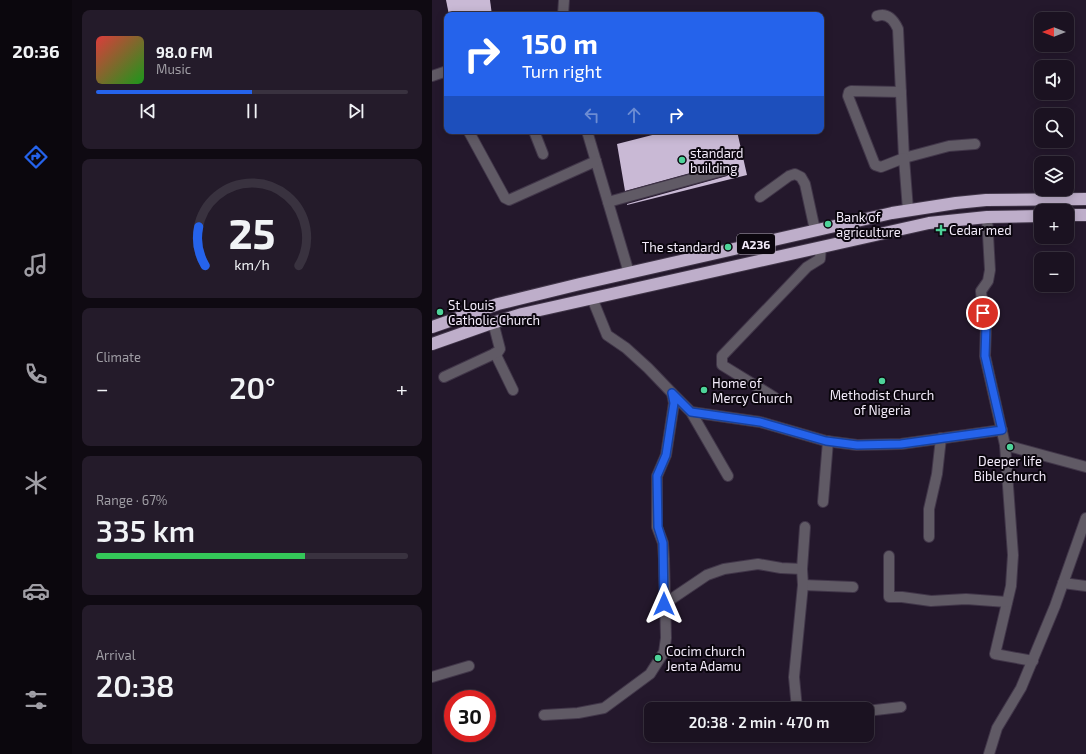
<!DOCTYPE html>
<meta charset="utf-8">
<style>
:root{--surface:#1b1221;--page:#241b2a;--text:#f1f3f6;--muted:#a09ea5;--line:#39323f;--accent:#2563eb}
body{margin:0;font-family:"Exo 2",sans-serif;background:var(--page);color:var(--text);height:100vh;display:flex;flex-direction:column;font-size:15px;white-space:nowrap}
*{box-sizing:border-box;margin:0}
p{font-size:13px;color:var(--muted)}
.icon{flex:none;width:22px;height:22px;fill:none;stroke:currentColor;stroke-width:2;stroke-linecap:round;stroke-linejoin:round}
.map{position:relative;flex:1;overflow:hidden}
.panel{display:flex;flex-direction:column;gap:10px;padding:10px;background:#0f0a12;width:360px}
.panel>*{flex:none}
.guide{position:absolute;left:12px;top:12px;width:380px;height:122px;border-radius:8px;box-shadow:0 2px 10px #0003,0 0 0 1px var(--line);background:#2563eb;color:#fff;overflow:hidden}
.needle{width:26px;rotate:270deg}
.fabs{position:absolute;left:602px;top:12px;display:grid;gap:8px}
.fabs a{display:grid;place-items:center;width:40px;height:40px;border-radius:8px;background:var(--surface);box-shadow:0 2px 10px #0003,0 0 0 1px var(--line);font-size:20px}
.speed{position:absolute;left:12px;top:690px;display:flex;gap:8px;font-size:20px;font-weight:700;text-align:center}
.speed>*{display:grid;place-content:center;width:52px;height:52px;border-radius:50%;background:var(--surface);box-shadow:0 2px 10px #0003,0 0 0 1px var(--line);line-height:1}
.speed .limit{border:6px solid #d22;background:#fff;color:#111}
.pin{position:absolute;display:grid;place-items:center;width:34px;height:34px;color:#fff;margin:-17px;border:2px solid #fff;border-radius:50%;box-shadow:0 1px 4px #0007}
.me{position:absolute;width:44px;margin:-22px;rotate:0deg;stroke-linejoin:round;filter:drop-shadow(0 0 3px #0008)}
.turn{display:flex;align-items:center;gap:14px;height:84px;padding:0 12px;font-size:18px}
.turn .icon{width:52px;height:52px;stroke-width:2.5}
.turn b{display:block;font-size:28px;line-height:34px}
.lanes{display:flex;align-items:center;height:38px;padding:0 12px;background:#0003;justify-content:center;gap:20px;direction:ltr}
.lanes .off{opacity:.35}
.big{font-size:30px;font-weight:600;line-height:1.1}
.panel .widget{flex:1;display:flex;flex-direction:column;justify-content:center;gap:6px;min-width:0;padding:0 14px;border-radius:8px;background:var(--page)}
.panel .dial{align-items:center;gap:0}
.dial svg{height:104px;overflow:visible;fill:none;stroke:var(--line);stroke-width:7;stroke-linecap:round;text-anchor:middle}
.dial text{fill:var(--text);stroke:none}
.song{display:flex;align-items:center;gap:12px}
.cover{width:48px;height:48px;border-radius:6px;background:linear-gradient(135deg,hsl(0 70% 55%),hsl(120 70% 35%))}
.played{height:4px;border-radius:2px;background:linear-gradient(90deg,var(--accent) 50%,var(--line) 50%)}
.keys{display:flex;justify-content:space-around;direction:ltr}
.heat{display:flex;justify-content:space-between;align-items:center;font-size:22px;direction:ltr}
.charge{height:6px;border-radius:3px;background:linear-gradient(90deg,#34c759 67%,var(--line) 0)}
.trip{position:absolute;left:212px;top:702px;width:230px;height:40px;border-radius:8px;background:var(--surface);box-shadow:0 2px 10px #0003,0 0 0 1px var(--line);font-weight:600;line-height:40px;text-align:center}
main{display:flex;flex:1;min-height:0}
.dock{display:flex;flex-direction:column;width:72px;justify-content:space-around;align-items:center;background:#0b070d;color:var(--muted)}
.dock .icon{width:28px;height:28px}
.dock .current{color:var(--accent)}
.dock b{font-size:18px;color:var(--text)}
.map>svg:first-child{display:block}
.building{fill:#c9b9d5}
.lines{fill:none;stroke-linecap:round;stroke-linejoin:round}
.minor-casing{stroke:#413649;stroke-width:12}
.highway-casing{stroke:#413649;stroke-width:14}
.minor{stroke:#605a65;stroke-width:10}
.highway{stroke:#beaeca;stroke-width:12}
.route-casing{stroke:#184099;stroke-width:10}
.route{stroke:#2563eb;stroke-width:7}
.poi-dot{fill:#4ed399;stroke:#0b060e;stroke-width:1.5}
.labels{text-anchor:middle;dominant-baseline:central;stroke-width:4;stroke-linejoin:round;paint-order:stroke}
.shield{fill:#0b060e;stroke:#ada6b3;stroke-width:1}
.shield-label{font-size:12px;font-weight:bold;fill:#f3ebfa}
.poi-label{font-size:13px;fill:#f3ebfa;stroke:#0b060e;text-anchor:start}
</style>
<main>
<nav class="dock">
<b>20:36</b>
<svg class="icon current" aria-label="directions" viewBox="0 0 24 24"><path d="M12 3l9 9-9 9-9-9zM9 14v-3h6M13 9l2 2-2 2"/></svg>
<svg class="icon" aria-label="music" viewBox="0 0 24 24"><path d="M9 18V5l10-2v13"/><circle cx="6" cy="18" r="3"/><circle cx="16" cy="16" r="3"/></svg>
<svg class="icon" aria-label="phone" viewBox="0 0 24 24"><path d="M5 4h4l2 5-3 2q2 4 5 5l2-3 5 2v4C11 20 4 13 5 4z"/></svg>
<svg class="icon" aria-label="climate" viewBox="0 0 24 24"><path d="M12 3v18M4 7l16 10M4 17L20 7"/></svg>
<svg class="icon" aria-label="car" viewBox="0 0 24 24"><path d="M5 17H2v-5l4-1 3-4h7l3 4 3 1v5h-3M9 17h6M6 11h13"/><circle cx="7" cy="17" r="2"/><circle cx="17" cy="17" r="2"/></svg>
<svg class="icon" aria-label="filters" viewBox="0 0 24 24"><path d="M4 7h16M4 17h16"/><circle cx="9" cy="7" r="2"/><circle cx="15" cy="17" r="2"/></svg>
</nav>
<section class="panel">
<div class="widget">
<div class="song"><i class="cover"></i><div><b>98.0 FM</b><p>Music</p></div></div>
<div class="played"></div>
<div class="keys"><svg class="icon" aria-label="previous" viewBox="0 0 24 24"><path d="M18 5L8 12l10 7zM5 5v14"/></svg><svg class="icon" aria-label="pause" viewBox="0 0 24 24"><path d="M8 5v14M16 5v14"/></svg><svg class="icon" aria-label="next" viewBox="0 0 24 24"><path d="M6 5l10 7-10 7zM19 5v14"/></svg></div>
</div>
<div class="widget dial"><svg viewBox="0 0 100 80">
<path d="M14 69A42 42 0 1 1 86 69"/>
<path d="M14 69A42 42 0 0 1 9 39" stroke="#2563eb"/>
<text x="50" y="56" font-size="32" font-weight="700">25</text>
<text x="50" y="72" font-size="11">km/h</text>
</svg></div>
<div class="widget"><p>Climate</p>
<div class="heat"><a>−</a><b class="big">20°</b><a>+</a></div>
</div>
<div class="widget"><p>Range · 67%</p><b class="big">335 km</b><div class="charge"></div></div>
<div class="widget"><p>Arrival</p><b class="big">20:38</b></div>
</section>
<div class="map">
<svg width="654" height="754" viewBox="0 0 654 754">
<rect width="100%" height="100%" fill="#24182c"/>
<g class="building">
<path d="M14,0H58L60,15H17Z"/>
<path d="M236,131H305L315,175L195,205V204L295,176L299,172L298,166L291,164L193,191L185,144Z"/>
</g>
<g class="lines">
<defs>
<g id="minor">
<path d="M131,15L132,0"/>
<path d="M445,16C455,12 462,20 466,29L472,158L517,146L543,144"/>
<path d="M0,76L15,71"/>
<path d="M469,92L419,91L417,92L416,96L443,165L449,167L472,158L476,210"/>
<path d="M102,131L111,154"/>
<path d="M155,131L197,273"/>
<path d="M37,132L73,198L77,200L164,161"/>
<path d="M328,197L357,176L363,174L369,177L373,184L383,230"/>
<path d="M176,202L293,170"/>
<path d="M555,217L558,270L556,281L549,291L551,313L554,326L553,356L573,445L581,555L579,586L563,654L601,661"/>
<path d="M63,353L81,390"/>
<path d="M12,377L66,352L68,349L61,322"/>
<path d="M240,393L259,412L296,476"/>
<path d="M342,397L290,365V356L375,267L388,259L389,247"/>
<path d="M259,412L328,422L394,441L425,445L469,444L570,430"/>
<path d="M573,445L654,467"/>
<path d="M391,502L396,441"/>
<path d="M497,537V509L505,474L509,438"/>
<path d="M457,556V597H470L499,601L534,599L575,602"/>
<path d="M631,583L654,586"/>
<path d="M371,585L421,587"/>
<path d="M232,604L275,575L292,569L326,564L349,568L370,569"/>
<path d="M0,677L37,666"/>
<path d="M365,709L362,677L371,585L370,569L373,527"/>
<path d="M435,711L469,707"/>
<path d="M112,715L146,713L172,708L218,674L232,652L234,638L232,559L231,543L225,527V476L234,455L242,403L240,393L216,368L194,348L175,335L160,298"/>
<path d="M557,754L565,728L589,688L623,606L654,518"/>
</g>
<g id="highway">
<path d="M635,215H654"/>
<path d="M0,327L66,304L148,284L460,213L524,203L554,200L654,199"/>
<path d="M0,344L54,325L90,314L497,223L555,217L609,216"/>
</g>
</defs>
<use href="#minor" class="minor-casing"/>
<use href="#highway" class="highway-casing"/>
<use href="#minor" class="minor"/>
<use href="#highway" class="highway"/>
</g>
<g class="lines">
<defs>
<path id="route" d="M232,604L231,543L226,527L225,476L234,455L242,403L240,393L259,412L328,422L394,441L425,445L469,444L570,430L553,356L554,326L551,313"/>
</defs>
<use href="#route" class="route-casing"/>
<use href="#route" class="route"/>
</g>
<g class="poi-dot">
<circle cx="250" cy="160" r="4"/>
<circle cx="396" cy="224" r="4"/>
<path d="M507 224h4v4h4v4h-4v4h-4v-4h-4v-4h4z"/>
<circle cx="296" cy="247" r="4"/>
<circle cx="8" cy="312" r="4"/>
<circle cx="450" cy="381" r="4"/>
<circle cx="272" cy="390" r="4"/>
<circle cx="578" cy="447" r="4"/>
<circle cx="226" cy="658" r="4"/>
</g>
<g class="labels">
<rect class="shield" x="305" y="234" width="38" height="20" rx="3"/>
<g class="shield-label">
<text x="324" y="244">A236</text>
</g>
<g class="poi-label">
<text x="258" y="153">standard<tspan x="258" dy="15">building</tspan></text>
<text x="404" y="217">Bank of<tspan x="404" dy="15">agriculture</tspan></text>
<text x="517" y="230">Cedar med</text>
<text x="288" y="247" text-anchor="end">The standard</text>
<text x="16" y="305">St Louis<tspan x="16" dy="15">Catholic Church</tspan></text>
<text x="280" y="383">Home of<tspan x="280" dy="15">Mercy Church</tspan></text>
<text x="450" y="395" text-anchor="middle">Methodist Church<tspan x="450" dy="15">of Nigeria</tspan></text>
<text x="578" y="461" text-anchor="middle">Deeper life<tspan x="578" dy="15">Bible church</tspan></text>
<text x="234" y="651">Cocim church<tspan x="234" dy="15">Jenta Adamu</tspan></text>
</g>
</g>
</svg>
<div class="fabs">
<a><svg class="needle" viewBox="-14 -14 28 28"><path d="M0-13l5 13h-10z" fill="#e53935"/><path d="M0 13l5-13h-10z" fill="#a09ea5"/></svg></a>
<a><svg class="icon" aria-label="sound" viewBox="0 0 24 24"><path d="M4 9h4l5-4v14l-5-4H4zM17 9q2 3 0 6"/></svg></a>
<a><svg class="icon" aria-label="search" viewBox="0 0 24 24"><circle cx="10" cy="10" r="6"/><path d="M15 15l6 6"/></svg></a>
<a><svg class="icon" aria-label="layers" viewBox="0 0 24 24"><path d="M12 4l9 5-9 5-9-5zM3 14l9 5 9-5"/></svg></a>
<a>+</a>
<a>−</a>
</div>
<div class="speed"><div class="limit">30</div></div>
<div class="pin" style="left:551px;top:313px;background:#d93025"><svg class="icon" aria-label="arrive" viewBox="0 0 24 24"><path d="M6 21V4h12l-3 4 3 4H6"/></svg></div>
<svg class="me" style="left:232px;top:604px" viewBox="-20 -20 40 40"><path d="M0-17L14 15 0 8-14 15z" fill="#2563eb" stroke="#fff" stroke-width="4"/></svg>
<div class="trip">20:38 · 2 min · 470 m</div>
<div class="guide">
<div class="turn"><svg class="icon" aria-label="right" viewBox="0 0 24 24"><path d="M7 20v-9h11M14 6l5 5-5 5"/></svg><div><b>150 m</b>Turn right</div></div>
<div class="lanes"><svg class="icon off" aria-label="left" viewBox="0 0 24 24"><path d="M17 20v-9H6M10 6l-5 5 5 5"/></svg><svg class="icon off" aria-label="ahead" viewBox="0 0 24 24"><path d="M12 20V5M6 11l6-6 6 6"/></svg><svg class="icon" aria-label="right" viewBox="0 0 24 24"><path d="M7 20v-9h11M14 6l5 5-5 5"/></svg></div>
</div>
</div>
</main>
